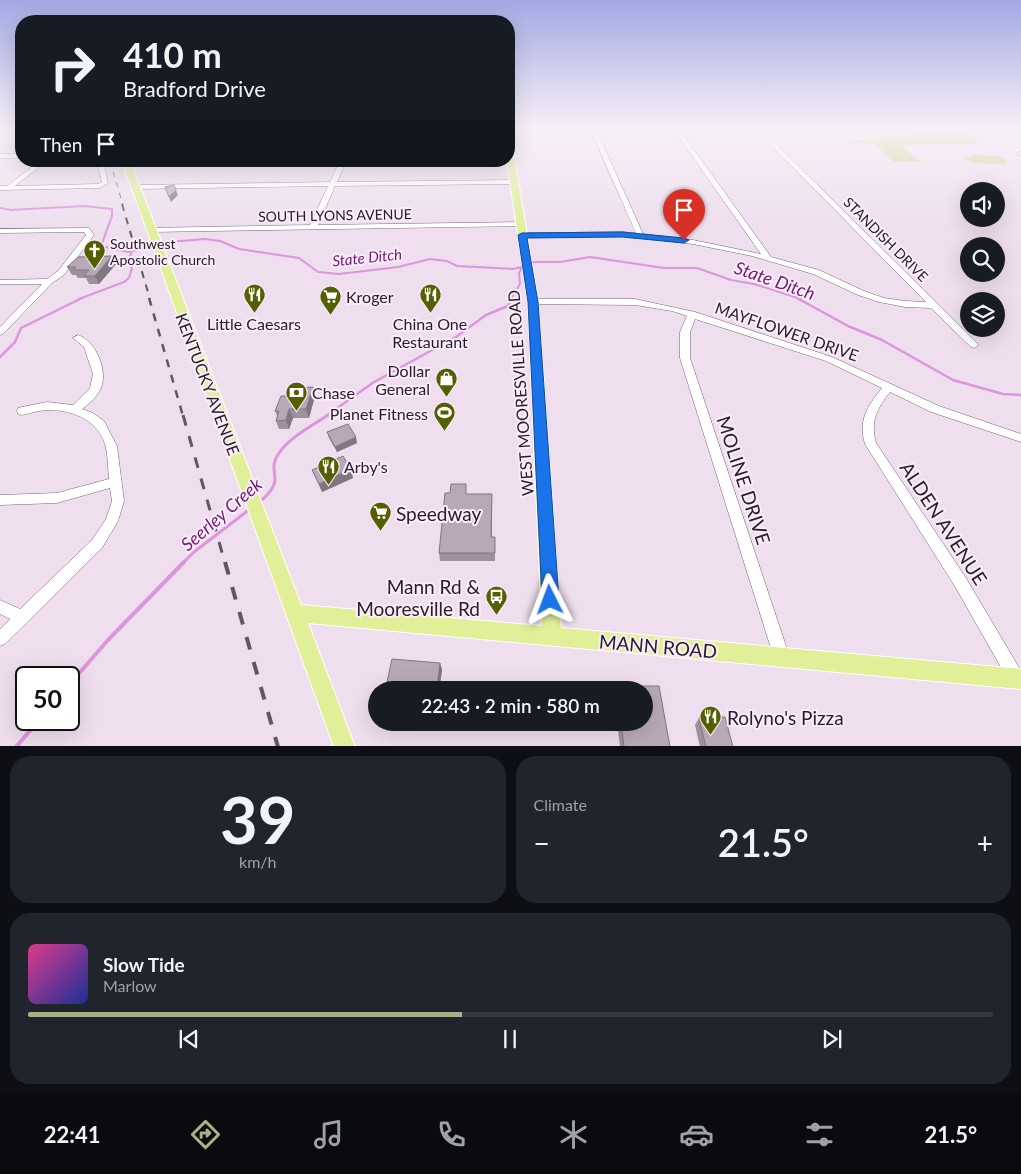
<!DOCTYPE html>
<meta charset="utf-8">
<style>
:root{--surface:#171b24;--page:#20242c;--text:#f1f3f6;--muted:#9ea1a6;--line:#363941;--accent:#aab187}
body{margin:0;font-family:Lato,sans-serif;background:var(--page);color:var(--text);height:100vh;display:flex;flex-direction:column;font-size:19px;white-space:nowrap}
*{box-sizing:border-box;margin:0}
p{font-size:16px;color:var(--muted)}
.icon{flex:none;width:28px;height:28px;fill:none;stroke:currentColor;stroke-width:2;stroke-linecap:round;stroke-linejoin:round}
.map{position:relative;height:746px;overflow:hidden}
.panel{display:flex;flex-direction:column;gap:10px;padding:10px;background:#0d0f14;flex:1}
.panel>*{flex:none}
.banner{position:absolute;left:15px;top:15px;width:500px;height:152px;border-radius:20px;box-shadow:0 5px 20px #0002;background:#171b24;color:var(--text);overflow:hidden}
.controls{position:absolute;left:960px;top:182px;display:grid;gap:10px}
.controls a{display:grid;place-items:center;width:45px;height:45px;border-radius:50%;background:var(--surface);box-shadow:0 5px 20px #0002;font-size:25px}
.speed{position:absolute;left:15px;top:666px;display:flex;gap:10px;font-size:25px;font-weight:700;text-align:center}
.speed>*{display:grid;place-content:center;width:65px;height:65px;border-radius:50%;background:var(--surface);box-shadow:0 5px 20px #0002;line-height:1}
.speed .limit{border:2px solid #111;border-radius:8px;background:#fff;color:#111}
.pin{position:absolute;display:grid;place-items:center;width:42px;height:42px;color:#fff;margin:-51px -21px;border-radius:50% 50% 50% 0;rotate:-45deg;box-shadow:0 0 5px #0007}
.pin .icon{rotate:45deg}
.me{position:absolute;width:55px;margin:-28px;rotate:357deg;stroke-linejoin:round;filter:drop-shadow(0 0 4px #0008)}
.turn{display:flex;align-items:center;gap:18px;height:105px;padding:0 25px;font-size:22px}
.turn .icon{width:65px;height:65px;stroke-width:2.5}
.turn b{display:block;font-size:35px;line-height:42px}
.then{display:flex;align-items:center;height:48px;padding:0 25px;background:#0003;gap:10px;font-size:19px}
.big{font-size:38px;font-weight:600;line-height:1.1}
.panel .widget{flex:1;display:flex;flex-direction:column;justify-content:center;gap:8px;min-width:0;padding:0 18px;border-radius:20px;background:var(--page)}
.panel .dial{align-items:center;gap:0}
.dial b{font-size:65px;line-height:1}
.song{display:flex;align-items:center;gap:15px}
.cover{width:60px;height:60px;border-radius:8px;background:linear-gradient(135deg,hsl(330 70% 55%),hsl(230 70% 35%))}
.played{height:5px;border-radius:2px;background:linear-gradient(90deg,var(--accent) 45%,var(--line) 45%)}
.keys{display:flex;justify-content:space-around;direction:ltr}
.heat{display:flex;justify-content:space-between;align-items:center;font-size:28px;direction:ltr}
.panel .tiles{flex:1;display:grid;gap:10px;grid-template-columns:1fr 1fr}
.widget:last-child{grid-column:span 2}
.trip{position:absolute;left:368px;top:681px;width:285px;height:50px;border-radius:25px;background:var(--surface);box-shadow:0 5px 20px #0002;font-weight:600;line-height:50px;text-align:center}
.tab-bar{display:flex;height:80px;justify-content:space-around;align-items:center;background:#090b0e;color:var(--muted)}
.tab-bar .icon{width:35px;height:35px}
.tab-bar .on{color:var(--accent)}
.tab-bar b{font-size:22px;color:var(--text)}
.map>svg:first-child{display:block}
.green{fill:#c3d47b}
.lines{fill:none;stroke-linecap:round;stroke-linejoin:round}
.stream-far3{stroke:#dc96dc;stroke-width:2}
.stream-far2{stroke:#dc96dc;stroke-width:2.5}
.stream-far1{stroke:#dc96dc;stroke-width:3}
.stream{stroke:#dc96dc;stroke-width:4}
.minor-casing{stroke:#756774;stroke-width:1}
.major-casing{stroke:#fff;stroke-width:2}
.minor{fill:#fff;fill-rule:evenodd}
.major{fill:#e1ef98;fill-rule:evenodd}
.rail-far4{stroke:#605760;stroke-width:1;stroke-dasharray:5.5 5.5;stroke-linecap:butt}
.rail-far3{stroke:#605760;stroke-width:2;stroke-dasharray:7 7;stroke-linecap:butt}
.rail-far2{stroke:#605760;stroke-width:2.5;stroke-dasharray:8 8;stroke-linecap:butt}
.rail-far1{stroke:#605760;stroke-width:3;stroke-dasharray:11 11;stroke-linecap:butt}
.rail{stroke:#605760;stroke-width:4;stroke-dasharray:13 13;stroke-linecap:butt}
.wall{fill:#9e919e}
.shaded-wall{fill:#817681}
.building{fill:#b8a9b8;stroke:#817681}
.route{fill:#1a73e8;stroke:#114b97}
.labels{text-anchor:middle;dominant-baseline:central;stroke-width:4;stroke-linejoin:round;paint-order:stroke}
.far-street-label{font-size:14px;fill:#272127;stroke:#fcecfb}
.far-poi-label{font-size:14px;fill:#272127;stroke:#fcecfb;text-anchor:start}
.far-water-label{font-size:15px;font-style:italic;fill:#6e1c71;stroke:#fcecfb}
.poi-label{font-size:16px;fill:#272127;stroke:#fcecfb;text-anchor:start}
.street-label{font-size:16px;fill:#272127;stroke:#fcecfb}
.water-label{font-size:18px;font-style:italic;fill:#6e1c71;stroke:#fcecfb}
.near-street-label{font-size:19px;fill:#272127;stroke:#fcecfb}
.near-poi-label{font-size:19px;fill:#272127;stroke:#fcecfb;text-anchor:start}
</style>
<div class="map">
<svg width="1021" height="747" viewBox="0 0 1021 747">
<rect width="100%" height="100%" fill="#eedeee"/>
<g class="green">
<path d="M960,131L967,133L979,141L975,144L902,145V147L921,162H895L873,143H853L851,141L911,135H956Z"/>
<path d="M974,155L998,156L1006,160L1004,164L976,163L963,159Z"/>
</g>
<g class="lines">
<g class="stream-far3">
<path d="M0,208L11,210L84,206L112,209V216L101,246L128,252L169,242L205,239L220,241L239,249L299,258L318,272L339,274L398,267L430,259L447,261L457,266L513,269L522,267"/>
<path d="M533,262H560L590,257L664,268H697L731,280L754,284L801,299"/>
<path d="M79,299L124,282L129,278L132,268L128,261L132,251"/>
<path d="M511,299L520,284L519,273L522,267"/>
</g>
<g class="stream-far2">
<path d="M797,298L848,326L882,340L953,380L1003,394L1021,395"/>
<path d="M0,357L15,342L21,328L82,298"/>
<path d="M326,416L374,382L456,337L486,315L508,306L511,298"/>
</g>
<g class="stream-far1">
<path d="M258,503C290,478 264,474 279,453C290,437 312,426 328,415"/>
<path d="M183,563L194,552L250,509"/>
</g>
<g class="stream">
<path d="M69,685L108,640L184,562"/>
<path d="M16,747L39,720"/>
</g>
<defs>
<g id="minor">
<path d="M590,129H596L643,234L693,240L761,254L673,129H679L771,257L819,270L864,291L884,298L905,301L926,302L755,129H761L979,345L974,348L971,347L931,308L905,307L879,302L858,295L813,274L752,256L693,244L622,236L519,237V233H522L622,232L636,233Z"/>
<path d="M1021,152V156L1017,154L1018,153Z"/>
<rect x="0" y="154" width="21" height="4"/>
<path d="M40,161H47L15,186L98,184L102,182L97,161H103L108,183L99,188L0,190V186H7Z"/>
<path d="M340,161H346L337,182L514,180L517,182L514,184L335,186L318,225L521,222L525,224L521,226L150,232L146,230L147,228L310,225L328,186L135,189L132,187L135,185L330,182Z"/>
<path d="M86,228H89L94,235L64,275L52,283L3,334L0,335V327L42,284H0V280L47,279L58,271L86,235L84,232L0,233V229Z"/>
<path d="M533,299H635L695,312L832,357L939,406L1021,434V442L931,412L890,392C877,408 870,422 876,443L966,578L1021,671V685L1017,687L1011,685L956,588L865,444C858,420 867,407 882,388L826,361L695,319L690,332V358L790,658L787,663L782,666L777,663L774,658L680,358V332L687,316L672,311L635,305L530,304L529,302L530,300Z"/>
<path d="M78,335C96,341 108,370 101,388C97,397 90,403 82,409L93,413L104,421L117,446L124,501L118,521L102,548L5,644L0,646V629L10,619L0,614V600L20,609L92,540L106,519L112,501L110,488L57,503L0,505V495L57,493L109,479C108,469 108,458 106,448C100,421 74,410 49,410C40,410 31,413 22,415L18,414L17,411L18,408L22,407L47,402L73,405L90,388L93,374L84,347L73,338Z"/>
</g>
<path id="major" d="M509,147L513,149L538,302L561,628L1021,669V689L308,623L355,747H334L122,161H130L301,605L542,626L528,302L507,161H509Z"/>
</defs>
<use href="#minor" class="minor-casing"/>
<use href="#major" class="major-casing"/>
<use href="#minor" class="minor"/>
<use href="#major" class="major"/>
<path class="rail-far4" d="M110,161L123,205"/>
<path class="rail-far3" d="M122,204L150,299"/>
<path class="rail-far2" d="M149,298L183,416"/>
<path class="rail-far1" d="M183,415L225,563"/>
<path class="rail" d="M225,562L278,747"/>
</g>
<g class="wall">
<path d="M112,256L116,264L99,284H89L86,278H78L76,275H72L67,267Z"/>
<path d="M315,396L309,418H293L289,429H279L276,421L277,416L275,411Z"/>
<path d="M327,432L357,443L337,452L329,438Z"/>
<path d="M312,470L353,478L322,492Z"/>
<path d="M467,494L492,502V537H495V561H440L439,553Z"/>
<path d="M440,663L442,670L439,690H399L390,689L387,682Z"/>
<path d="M616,686H659L670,747H620L617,722H644V690H615Z"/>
<path d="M699,718L733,747H700L695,725Z"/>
</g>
<g class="shaded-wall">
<path d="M176,190L178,195L171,202L169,197Z"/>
<path d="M112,256L116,264L99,284L95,276Z"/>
<path d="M313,387L315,396L309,418L306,409Z"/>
<path d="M289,409L293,418L289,429L286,420Z"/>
<path d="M356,437L357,443L337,452L335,447Z"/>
<path d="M351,469L353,478L322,492L319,484Z"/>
<path d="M440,663L442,670L439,690H437V687Z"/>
</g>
<g class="building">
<path d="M174,185L176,190L169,197L165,187Z"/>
<path d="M112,256L95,276H84L89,270H73L76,267H67L78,257Z"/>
<path d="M313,387L306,409H289L286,420L276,421L279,411H275L281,396H294L297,388Z"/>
<path d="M348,424L356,437L335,447L327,432Z"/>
<path d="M343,456L351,469L319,484L312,470Z"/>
<path d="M451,484H466V494H492L491,537H495V553H439L445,493H450Z"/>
<path d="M392,659L440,663L437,687L387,682Z"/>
<path d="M616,686H659L670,747H624L621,722H644V690H617Z"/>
<path d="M725,717L733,747H706L699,718Z"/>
</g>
<linearGradient id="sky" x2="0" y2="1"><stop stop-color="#a3a8e3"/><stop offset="0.55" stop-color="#f7f0f7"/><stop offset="1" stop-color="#f7f0f7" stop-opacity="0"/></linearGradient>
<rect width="1021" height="234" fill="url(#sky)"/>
<path class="route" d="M622,232L684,238L689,240L684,243L622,237L527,238L538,302L559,600L556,606L550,608L545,606L542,600L528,302L518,235L522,233Z"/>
<defs>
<symbol id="church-pin" viewBox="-11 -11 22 30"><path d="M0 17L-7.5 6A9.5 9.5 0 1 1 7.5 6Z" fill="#536000" stroke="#fcecfb"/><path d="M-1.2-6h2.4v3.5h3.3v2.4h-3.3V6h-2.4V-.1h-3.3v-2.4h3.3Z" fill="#fff"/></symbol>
<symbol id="restaurant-pin" viewBox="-11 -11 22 30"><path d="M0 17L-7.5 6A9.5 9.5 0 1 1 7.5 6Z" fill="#536000" stroke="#fcecfb"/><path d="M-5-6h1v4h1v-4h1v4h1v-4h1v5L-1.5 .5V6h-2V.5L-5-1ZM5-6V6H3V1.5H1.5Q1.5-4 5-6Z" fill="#fff"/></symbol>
<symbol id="supermarket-pin" viewBox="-11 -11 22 30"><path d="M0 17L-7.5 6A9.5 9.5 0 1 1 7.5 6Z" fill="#536000" stroke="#fcecfb"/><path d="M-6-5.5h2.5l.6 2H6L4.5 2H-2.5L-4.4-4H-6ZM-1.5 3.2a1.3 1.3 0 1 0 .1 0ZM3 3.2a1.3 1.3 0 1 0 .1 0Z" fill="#fff"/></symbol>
<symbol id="shop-pin" viewBox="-11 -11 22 30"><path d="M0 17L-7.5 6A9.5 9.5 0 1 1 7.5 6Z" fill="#536000" stroke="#fcecfb"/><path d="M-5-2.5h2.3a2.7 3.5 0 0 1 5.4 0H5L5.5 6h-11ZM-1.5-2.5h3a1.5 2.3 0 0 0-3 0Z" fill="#fff"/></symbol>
<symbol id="bank-pin" viewBox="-11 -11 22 30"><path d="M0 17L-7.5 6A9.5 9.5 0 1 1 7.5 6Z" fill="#536000" stroke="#fcecfb"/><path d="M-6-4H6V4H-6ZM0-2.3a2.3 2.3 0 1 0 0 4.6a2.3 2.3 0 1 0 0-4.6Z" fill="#fff"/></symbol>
<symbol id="stadium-pin" viewBox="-11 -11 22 30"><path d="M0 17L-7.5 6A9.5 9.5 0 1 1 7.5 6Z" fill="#536000" stroke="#fcecfb"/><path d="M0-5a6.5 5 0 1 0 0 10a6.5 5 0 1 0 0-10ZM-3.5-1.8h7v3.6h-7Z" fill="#fff"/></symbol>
<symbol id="bus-pin" viewBox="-11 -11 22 30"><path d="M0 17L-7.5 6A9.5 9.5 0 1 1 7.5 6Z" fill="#536000" stroke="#fcecfb"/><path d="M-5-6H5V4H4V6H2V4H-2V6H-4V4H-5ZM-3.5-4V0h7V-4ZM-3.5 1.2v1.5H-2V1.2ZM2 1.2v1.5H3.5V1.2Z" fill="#fff"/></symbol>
</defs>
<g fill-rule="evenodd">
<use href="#church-pin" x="82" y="238" width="25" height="34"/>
<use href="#restaurant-pin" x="242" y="282" width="25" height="34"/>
<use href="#restaurant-pin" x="418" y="282" width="25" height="34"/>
<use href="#supermarket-pin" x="318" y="284" width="25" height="34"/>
<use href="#shop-pin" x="434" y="366" width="25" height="34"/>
<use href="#bank-pin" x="284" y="380" width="25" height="34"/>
<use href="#stadium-pin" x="432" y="400" width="25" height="34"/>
<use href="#restaurant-pin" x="316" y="454" width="25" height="34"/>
<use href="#supermarket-pin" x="368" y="500" width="25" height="34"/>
<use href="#bus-pin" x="484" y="584" width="25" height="34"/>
<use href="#restaurant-pin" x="698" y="704" width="25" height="34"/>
</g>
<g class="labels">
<g class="far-street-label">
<text transform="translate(335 215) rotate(-1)">SOUTH LYONS AVENUE</text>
<text transform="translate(886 239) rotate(45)">STANDISH DRIVE</text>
</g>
<g class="far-poi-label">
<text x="110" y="243">Southwest<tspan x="110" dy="16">Apostolic Church</tspan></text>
</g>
<g class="far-water-label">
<text transform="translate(367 257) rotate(-6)">State Ditch</text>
</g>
<g class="poi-label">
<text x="346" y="296">Kroger</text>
<text x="254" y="323" text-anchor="middle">Little Caesars</text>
<text x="430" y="323" text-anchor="middle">China One<tspan x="430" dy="18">Restaurant</tspan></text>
<text x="430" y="370" text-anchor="end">Dollar<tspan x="430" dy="18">General</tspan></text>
<text x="312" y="392">Chase</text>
<text x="428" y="413" text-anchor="end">Planet Fitness</text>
<text x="344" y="466">Arby's</text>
</g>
<g class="street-label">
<text transform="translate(787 331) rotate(19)">MAYFLOWER DRIVE</text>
<text transform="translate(208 384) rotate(69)">KENTUCKY AVENUE</text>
<text transform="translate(520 393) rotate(-94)">WEST MOORESVILLE ROAD</text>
</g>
<g class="water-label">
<text transform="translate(775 280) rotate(19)">State Ditch</text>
<text transform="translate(221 514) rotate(-41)">Seerley Creek</text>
</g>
<g class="near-street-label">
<text transform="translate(744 480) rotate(72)">MOLINE DRIVE</text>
<text transform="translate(944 523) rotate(57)">ALDEN AVENUE</text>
<text transform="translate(658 646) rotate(5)">MANN ROAD</text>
</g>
<g class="near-poi-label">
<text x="396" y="513">Speedway</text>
<text x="480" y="586" text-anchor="end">Mann Rd &amp;<tspan x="480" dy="22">Mooresville Rd</tspan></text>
<text x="727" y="717">Rolyno's Pizza</text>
</g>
</g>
</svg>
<div class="controls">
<a><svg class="icon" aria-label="sound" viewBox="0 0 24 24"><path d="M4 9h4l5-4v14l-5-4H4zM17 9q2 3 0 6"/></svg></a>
<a><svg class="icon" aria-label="search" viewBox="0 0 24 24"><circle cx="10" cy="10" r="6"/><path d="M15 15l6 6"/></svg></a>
<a><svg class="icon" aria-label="layers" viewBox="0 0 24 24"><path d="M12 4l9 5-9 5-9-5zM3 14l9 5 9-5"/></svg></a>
</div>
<div class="speed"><div class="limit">50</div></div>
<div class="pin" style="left:684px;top:240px;background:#d93025"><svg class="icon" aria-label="arrive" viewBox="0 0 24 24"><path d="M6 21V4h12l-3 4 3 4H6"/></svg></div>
<svg class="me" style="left:550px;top:600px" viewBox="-20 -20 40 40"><path d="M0-17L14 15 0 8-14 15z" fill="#1a73e8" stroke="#fff" stroke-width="4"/></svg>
<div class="trip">22:43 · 2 min · 580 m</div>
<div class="banner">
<div class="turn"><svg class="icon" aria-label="right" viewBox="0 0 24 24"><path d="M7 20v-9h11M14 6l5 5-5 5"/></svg><div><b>410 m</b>Bradford Drive</div></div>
<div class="then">Then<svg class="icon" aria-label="arrive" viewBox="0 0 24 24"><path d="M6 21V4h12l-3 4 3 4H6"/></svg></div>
</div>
</div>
<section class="panel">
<div class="tiles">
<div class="widget dial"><b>39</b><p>km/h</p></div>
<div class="widget"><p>Climate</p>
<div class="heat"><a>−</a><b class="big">21.5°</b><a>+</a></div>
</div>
<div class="widget">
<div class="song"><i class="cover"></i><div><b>Slow Tide</b><p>Marlow</p></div></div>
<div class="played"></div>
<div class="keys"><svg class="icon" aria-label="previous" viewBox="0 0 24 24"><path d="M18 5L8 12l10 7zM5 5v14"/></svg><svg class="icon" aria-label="pause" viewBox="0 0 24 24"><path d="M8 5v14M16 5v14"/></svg><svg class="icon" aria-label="next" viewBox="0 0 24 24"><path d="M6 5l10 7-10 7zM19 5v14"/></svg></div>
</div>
</div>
</section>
<nav class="tab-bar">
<b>22:41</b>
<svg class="icon on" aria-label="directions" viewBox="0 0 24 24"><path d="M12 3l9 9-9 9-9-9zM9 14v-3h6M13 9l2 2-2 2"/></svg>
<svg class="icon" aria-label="music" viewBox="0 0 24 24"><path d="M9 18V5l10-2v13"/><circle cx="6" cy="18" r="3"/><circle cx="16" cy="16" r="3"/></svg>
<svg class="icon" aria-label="phone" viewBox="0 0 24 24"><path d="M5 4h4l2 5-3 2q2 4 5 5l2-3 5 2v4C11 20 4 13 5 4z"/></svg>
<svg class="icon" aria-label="climate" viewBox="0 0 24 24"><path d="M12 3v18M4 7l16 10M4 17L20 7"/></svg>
<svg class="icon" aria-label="car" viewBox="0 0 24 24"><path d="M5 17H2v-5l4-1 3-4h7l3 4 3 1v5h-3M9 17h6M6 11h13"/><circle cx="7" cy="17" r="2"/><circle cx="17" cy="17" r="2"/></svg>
<svg class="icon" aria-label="filters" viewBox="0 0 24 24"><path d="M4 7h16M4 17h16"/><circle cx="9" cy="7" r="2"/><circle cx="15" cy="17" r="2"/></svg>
<b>21.5°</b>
</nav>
